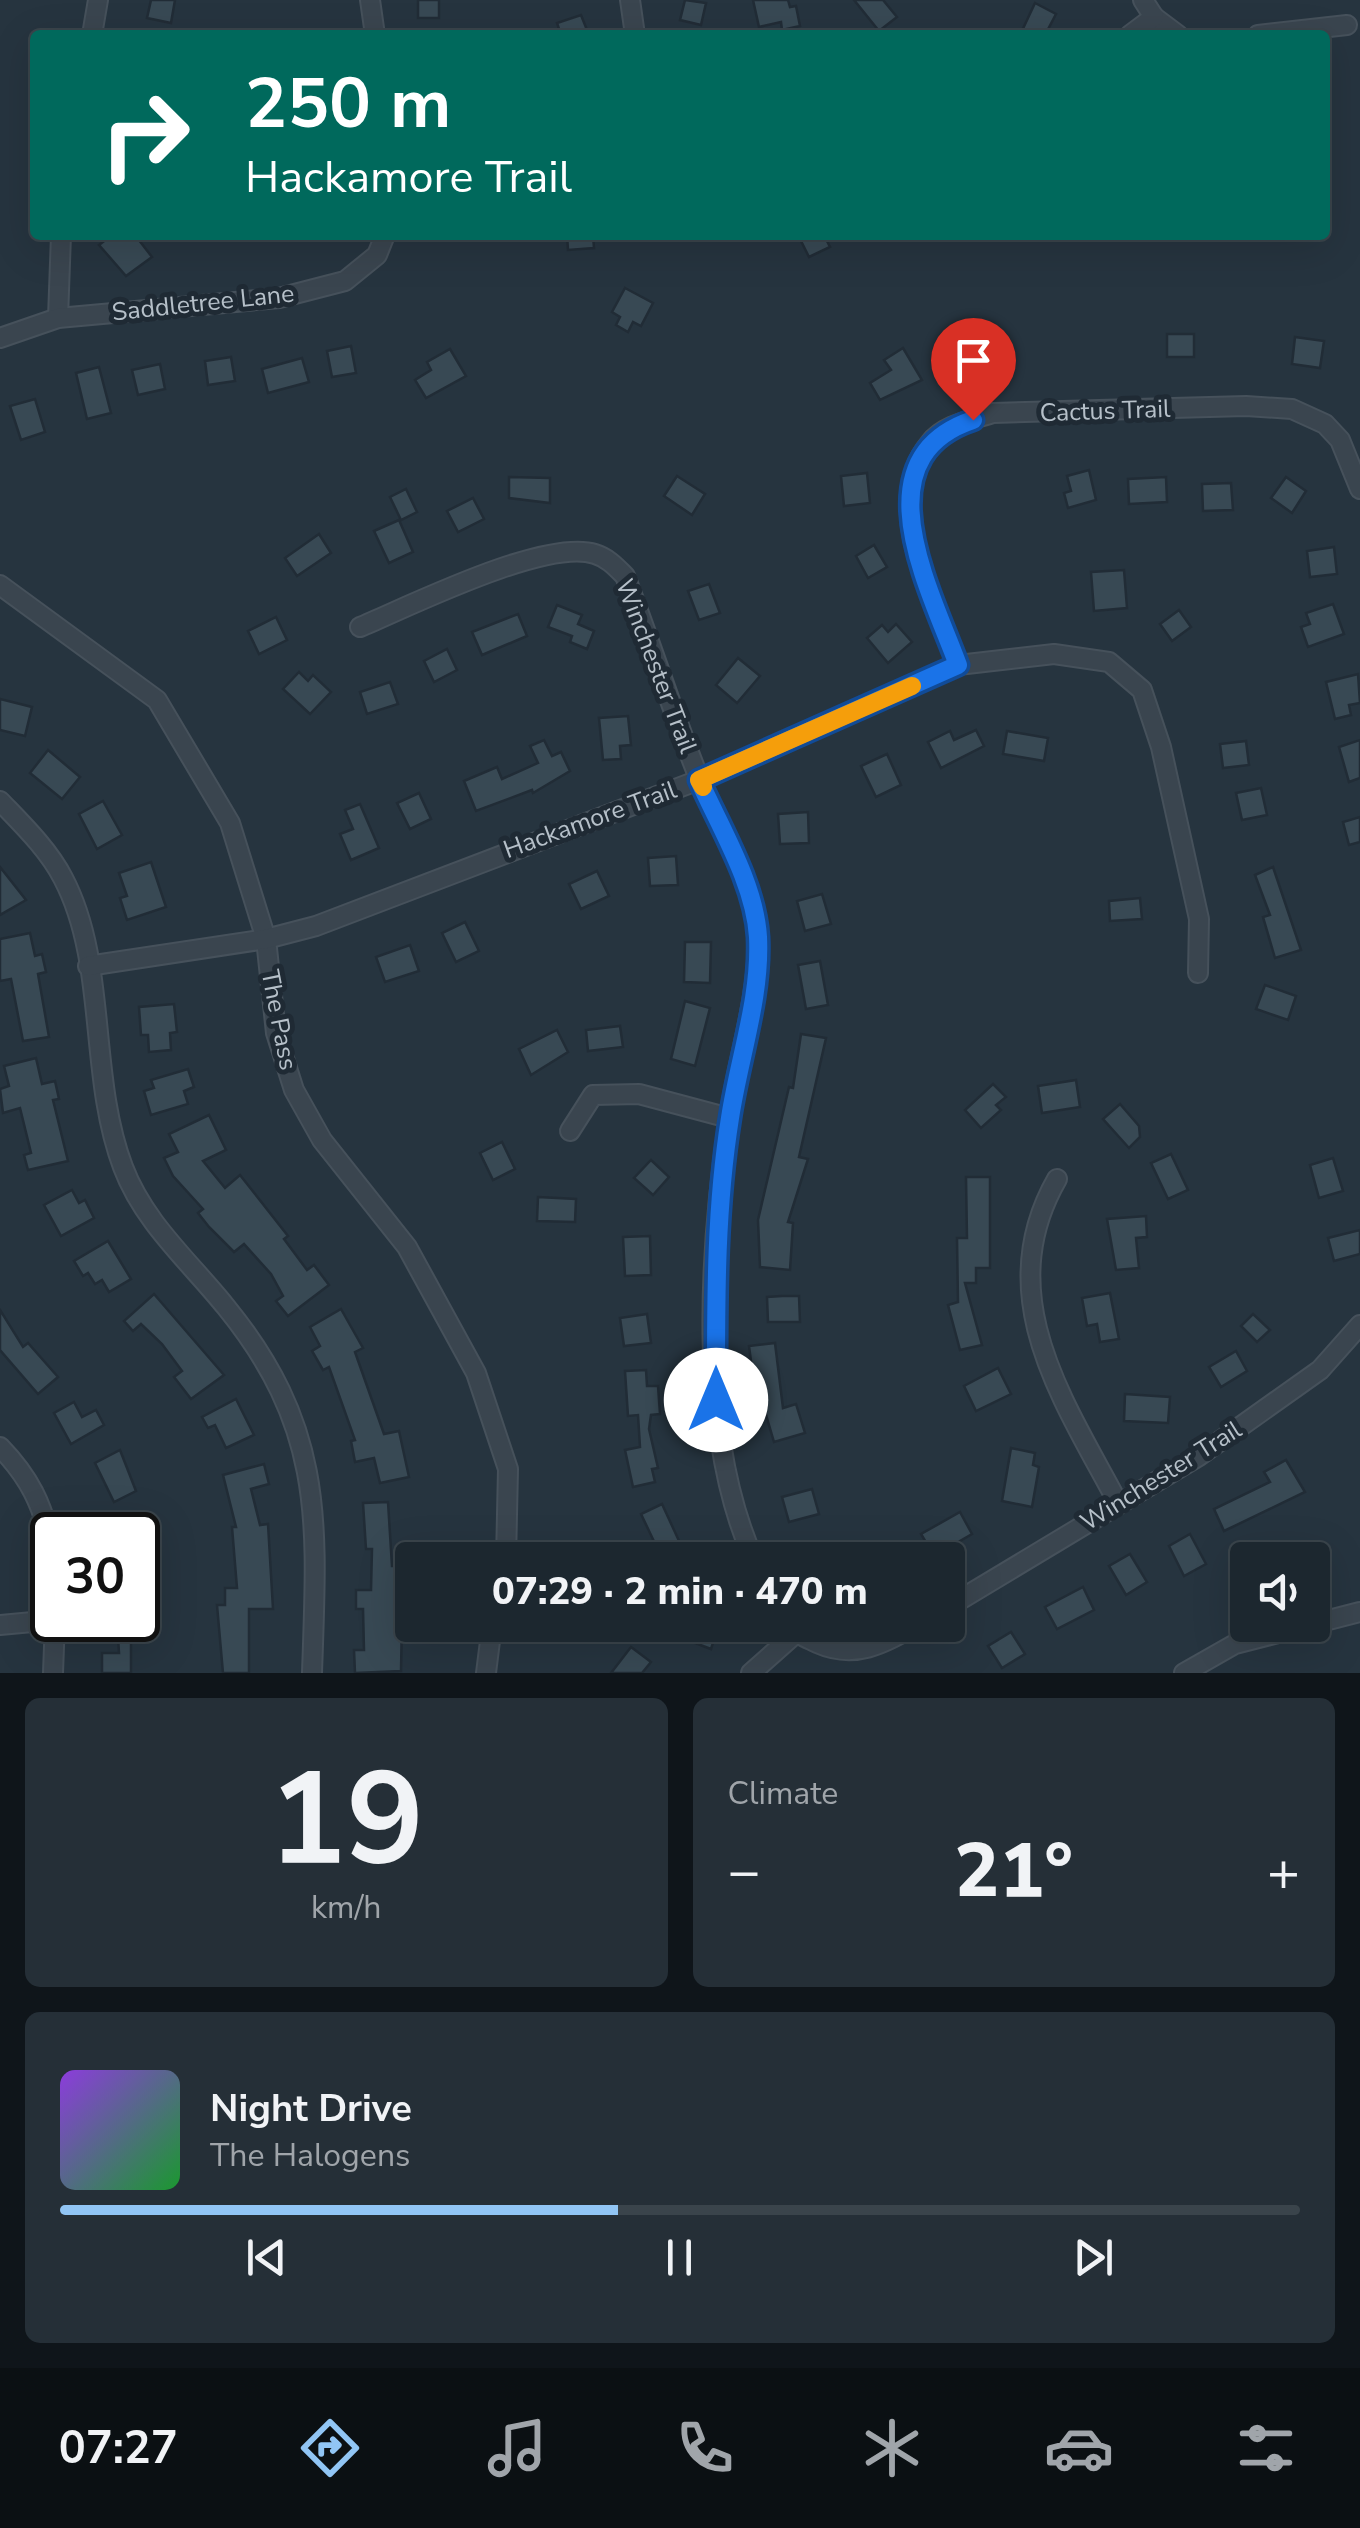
<!DOCTYPE html>
<meta charset="utf-8">
<style>
:root{--surface:#1c272f;--page:#252f37;--text:#f1f3f6;--muted:#a0a5aa;--line:#3a444b;--accent:#91c5f4}
body{margin:0;font-family:"Nunito Sans",sans-serif;background:var(--page);color:var(--text);height:100vh;display:flex;flex-direction:column;font-size:38px;white-space:nowrap}
*{box-sizing:border-box;margin:0}
p{font-size:32px;color:var(--muted)}
.icon{flex:none;width:55px;height:55px;fill:none;stroke:currentColor;stroke-width:2;stroke-linecap:round;stroke-linejoin:round}
.map{position:relative;height:1673px;overflow:hidden}
.side{display:flex;flex-direction:column;gap:25px;padding:25px;background:#0f151a;flex:1}
.side>*{flex:none}
.guide{position:absolute;left:30px;top:30px;width:1300px;height:210px;border-radius:10px;box-shadow:0 10px 40px #0002,0 0 0 2px var(--line);background:#00695c;color:#fff;overflow:hidden}
.buttons{position:absolute;left:1230px;top:1542px;display:grid;gap:20px}
.buttons a{display:grid;place-items:center;width:100px;height:100px;border-radius:10px;background:var(--surface);box-shadow:0 10px 40px #0002,0 0 0 2px var(--line);font-size:50px}
.speed{position:absolute;left:30px;top:1512px;display:flex;gap:20px;font-size:50px;font-weight:700;text-align:center}
.speed>*{display:grid;place-content:center;width:130px;height:130px;border-radius:50%;background:var(--surface);box-shadow:0 10px 40px #0002,0 0 0 2px var(--line);line-height:1}
.speed .limit{border:5px solid #111;border-radius:15px;background:#fff;color:#111}
.pin{position:absolute;display:grid;place-items:center;width:85px;height:85px;color:#fff;margin:-102px -42px;border-radius:50% 50% 50% 0;rotate:-45deg;box-shadow:0 0 10px #0007}
.pin .icon{rotate:45deg}
.me{position:absolute;width:110px;margin:-55px;rotate:0deg;stroke-linejoin:round;filter:drop-shadow(0 0 8px #0008)}
.turn{display:flex;align-items:center;gap:35px;height:210px;padding:0 50px;font-size:45px}
.turn .icon{width:130px;height:130px;stroke-width:2.5}
.turn b{display:block;font-size:70px;line-height:85px}
.big{font-size:75px;font-weight:800;line-height:1.1}
.side .card{flex:1;display:flex;flex-direction:column;justify-content:center;gap:15px;min-width:0;padding:0 35px;border-radius:15px;background:var(--page)}
.side .dial{align-items:center;gap:0}
.dial b{font-size:130px;line-height:1}
.song{display:flex;align-items:center;gap:30px}
.cover{width:120px;height:120px;border-radius:15px;background:linear-gradient(135deg,hsl(270 70% 55%),hsl(130 70% 35%))}
.played{height:10px;border-radius:5px;background:linear-gradient(90deg,var(--accent) 45%,var(--line) 45%)}
.keys{display:flex;justify-content:space-around;direction:ltr}
.heat{display:flex;justify-content:space-between;align-items:center;font-size:55px;direction:ltr}
.side .tiles{flex:1;display:grid;gap:25px;grid-template-columns:1fr 1fr}
.card:last-child{grid-column:span 2}
.trip{position:absolute;left:395px;top:1542px;width:570px;height:100px;border-radius:10px;background:var(--surface);box-shadow:0 10px 40px #0002,0 0 0 2px var(--line);font-weight:800;line-height:100px;text-align:center}
.menu{display:flex;height:160px;justify-content:space-around;align-items:center;background:#0b1013;color:var(--muted)}
.menu .icon{width:70px;height:70px}
.menu .current{color:var(--accent)}
.menu b{font-size:45px;color:var(--text)}
.map>svg:first-child{display:block}
.building{fill:#384954;stroke:#212c36;stroke-width:2.5}
.lines{fill:none;stroke-linecap:round;stroke-linejoin:round}
.minor-casing{stroke:#46515b;stroke-width:22}
.minor{stroke:#3a454f;stroke-width:18}
.route-casing{stroke:#114b97;stroke-width:25}
.route{stroke:#1a73e8;stroke-width:18}
.slow{stroke:#f59e0b;stroke-width:18}
.labels{text-anchor:middle;dominant-baseline:central;stroke-width:10;stroke-linejoin:round;paint-order:stroke}
.street-label{font-size:25px;fill:#b6c0c9;stroke:#1f2a34}
</style>
<div class="map">
<svg width="1360" height="1673" viewBox="0 0 1360 1673">
<rect width="100%" height="100%" fill="#26343f"/>
<g class="building">
<path d="M151,0H175L171,23L147,18Z"/>
<rect x="418" y="0" width="21" height="18"/>
<path d="M685,0L706,3L701,25L680,20Z"/>
<path d="M753,0H788L790,7L796,6L800,26L782,30L781,22L759,27Z"/>
<path d="M854,0H883L897,17L879,31Z"/>
<path d="M1035,3L1056,14L1045,35H1020Z"/>
<path d="M581,15L589,35H561L557,23Z"/>
<path d="M112,235H135L152,257L126,276L99,245Z"/>
<path d="M567,235H593L594,248L568,250Z"/>
<path d="M798,235H824L830,247L809,257Z"/>
<path d="M625,288L653,303L641,326L633,322L628,332L616,325L620,317L612,312Z"/>
<path d="M981,322L989,344L962,354L954,332Z"/>
<rect x="1167" y="334" width="27" height="23"/>
<path d="M1295,337L1324,341L1320,368L1292,364Z"/>
<path d="M351,346L356,373L332,377L327,351Z"/>
<path d="M903,348L922,380L880,400L870,383L891,370L884,360Z"/>
<path d="M450,349L466,376L426,398L415,380L431,370L427,362Z"/>
<path d="M231,357L235,381L208,385L205,361Z"/>
<path d="M302,358L309,382L268,393L262,369Z"/>
<path d="M160,364L165,389L138,395L132,370Z"/>
<path d="M99,367L111,413L87,419L76,373Z"/>
<path d="M35,399L45,432L21,440L10,406Z"/>
<path d="M1089,470L1096,500L1068,508L1064,493L1071,491L1067,476Z"/>
<path d="M867,473L870,503L844,506L841,476Z"/>
<path d="M677,476L705,494L692,515L664,496Z"/>
<path d="M509,477L550,478V503L509,498Z"/>
<path d="M1166,477L1167,502L1129,504L1128,479Z"/>
<path d="M1286,477L1306,491L1292,513L1271,498Z"/>
<path d="M1231,483L1233,510L1203,511L1202,484Z"/>
<path d="M406,489L417,512L401,520L390,497Z"/>
<path d="M473,498L484,519L458,532L447,511Z"/>
<path d="M399,520L413,552L389,563L374,531Z"/>
<path d="M319,534L331,553L297,576L285,558Z"/>
<path d="M874,545L887,567L868,578L856,556Z"/>
<path d="M1334,547L1337,574L1310,577L1307,551Z"/>
<path d="M1124,570L1127,608L1094,611L1091,572Z"/>
<path d="M709,584L720,613L699,620L688,591Z"/>
<path d="M1333,604L1344,634L1308,647L1301,627L1310,624L1306,613Z"/>
<path d="M557,605L582,615L578,624L594,631L587,649L570,642L572,636L548,627Z"/>
<path d="M1179,610L1191,627L1172,641L1160,624Z"/>
<path d="M518,614L527,636L482,655L472,632Z"/>
<path d="M276,617L287,640L259,654L248,631Z"/>
<path d="M896,624L912,642L888,663L867,638L882,625L888,632Z"/>
<path d="M447,649L457,670L434,682L424,661Z"/>
<path d="M738,658L760,676L737,703L716,685Z"/>
<path d="M299,672L308,681L313,675L331,692L310,714L283,689Z"/>
<path d="M1358,674L1360,703L1349,705L1351,715L1335,719L1326,682Z"/>
<path d="M390,682L398,704L367,714L360,692Z"/>
<path d="M0,699L32,707L25,736L0,730Z"/>
<path d="M628,716L631,745L620,746L621,759L603,760L599,718Z"/>
<path d="M976,730L984,746L941,768L928,742L950,731L954,740Z"/>
<path d="M1007,731L1048,738L1044,761L1003,754Z"/>
<path d="M544,740L552,756L561,752L570,771L533,793L532,790L476,811L464,781L497,767L502,779L538,763L530,746Z"/>
<path d="M1360,740V778L1349,782L1339,747Z"/>
<path d="M1246,741L1249,765L1223,768L1220,744Z"/>
<path d="M48,750L80,777L62,799L30,773Z"/>
<path d="M887,754L901,785L876,797L861,766Z"/>
<path d="M1261,788L1267,815L1242,820L1236,793Z"/>
<path d="M419,793L431,819L410,829L397,803Z"/>
<path d="M103,801L122,835L97,849L79,814Z"/>
<path d="M360,804L379,848L351,860L340,834L353,829L345,810Z"/>
<path d="M808,812L809,843L780,844L778,814Z"/>
<path d="M1360,817V842L1349,845L1343,822Z"/>
<path d="M676,856L678,885L650,886L648,858Z"/>
<path d="M151,862L166,907L127,920L120,898L127,896L119,873Z"/>
<path d="M0,867L26,900L0,915Z"/>
<path d="M1273,867L1301,950L1275,958L1263,917L1270,915L1255,875Z"/>
<path d="M597,871L609,896L581,909L569,884Z"/>
<path d="M822,894L831,924L805,931L797,901Z"/>
<path d="M1140,898L1142,919L1110,921L1109,901Z"/>
<path d="M465,922L479,951L456,962L442,933Z"/>
<path d="M30,933L35,956L42,954L46,972L38,974L49,1037L23,1041L11,979L0,981V939Z"/>
<path d="M685,942H711L710,983L684,982Z"/>
<path d="M410,945L419,971L385,982L376,957Z"/>
<path d="M820,961L828,1005L806,1009L798,965Z"/>
<path d="M1265,985L1296,996L1288,1020L1256,1009Z"/>
<path d="M685,1001L710,1008L695,1066L671,1059Z"/>
<path d="M174,1004L177,1032L170,1033L171,1050L149,1052L148,1035H141L139,1007Z"/>
<path d="M620,1026L623,1047L588,1051L586,1030Z"/>
<path d="M557,1030L568,1052L531,1075L519,1049Z"/>
<path d="M801,1034L826,1038L799,1157L808,1159L788,1222L793,1223L790,1270L760,1267L758,1220L789,1087L793,1088Z"/>
<path d="M36,1058L42,1084L55,1081L59,1099L53,1100L68,1161L28,1170L24,1155L31,1153L20,1108L3,1113L0,1089L9,1086L4,1066Z"/>
<path d="M188,1069L194,1087L184,1091L188,1104L151,1115L144,1091L154,1088L151,1080Z"/>
<path d="M1076,1080L1080,1107L1042,1113L1038,1086Z"/>
<path d="M993,1084L1006,1097L996,1105L1001,1110L981,1128L965,1110Z"/>
<path d="M1120,1104L1139,1126L1140,1137L1129,1148L1103,1119Z"/>
<path d="M209,1115L226,1150L203,1161L225,1188L240,1175L288,1236L284,1239L307,1270L314,1265L329,1285L288,1316L276,1301L283,1296L271,1274L244,1244L234,1252L209,1227L198,1213L203,1209L173,1176L164,1158L178,1152L169,1134Z"/>
<path d="M502,1142L515,1169L493,1180L480,1153Z"/>
<path d="M1171,1154L1188,1190L1168,1199L1151,1163Z"/>
<path d="M1333,1158L1343,1191L1319,1198L1310,1165Z"/>
<path d="M651,1160L669,1177L653,1195L634,1178Z"/>
<path d="M966,1177H990V1268H976V1283H965L982,1345L960,1350L948,1305L958,1302L957,1238H967Z"/>
<path d="M72,1190L79,1203L85,1200L94,1218L61,1236L44,1205Z"/>
<path d="M538,1197L576,1199L575,1222L537,1221Z"/>
<path d="M1146,1216L1147,1237L1136,1238L1139,1268L1116,1270L1107,1219Z"/>
<path d="M1360,1230V1254L1334,1261L1328,1238Z"/>
<path d="M650,1236L651,1275L625,1276L623,1237Z"/>
<path d="M108,1241L131,1279L109,1292L102,1280L95,1284L88,1273L83,1276L74,1261Z"/>
<path d="M1110,1293L1119,1339L1100,1342L1097,1324L1087,1326L1082,1298Z"/>
<path d="M154,1294L224,1375L191,1399L174,1377L182,1371L162,1344L141,1324L133,1331L124,1321Z"/>
<path d="M782,1296H799L800,1322H768L767,1297Z"/>
<path d="M341,1309L363,1348L355,1352L384,1434L399,1431L409,1477L380,1483L374,1458L355,1462L351,1441L355,1440L329,1367L323,1370L312,1351L320,1346L310,1327Z"/>
<path d="M0,1310L23,1347L28,1343L58,1377L38,1394L0,1350Z"/>
<path d="M647,1314L651,1343L624,1346L620,1318Z"/>
<path d="M1253,1314L1270,1330L1257,1342L1241,1326Z"/>
<path d="M775,1343L783,1408L796,1404L805,1433L774,1442L759,1391L755,1392L749,1346Z"/>
<path d="M1236,1351L1247,1371L1221,1387L1209,1367Z"/>
<path d="M998,1368L1011,1394L976,1411L964,1386Z"/>
<path d="M646,1370L647,1386H658L660,1414L651,1415L649,1429L658,1468L652,1469L655,1482L633,1487L625,1450L640,1447L638,1415L628,1416L625,1371Z"/>
<path d="M1125,1394L1170,1397L1168,1423L1124,1421Z"/>
<path d="M236,1399L254,1435L226,1448L215,1425L208,1428L202,1417Z"/>
<path d="M74,1402L82,1417L96,1410L104,1425L71,1444L54,1413Z"/>
<path d="M1011,1448L1035,1453L1033,1465L1039,1467L1032,1507L1002,1501Z"/>
<path d="M120,1450L136,1491L114,1502L95,1463Z"/>
<path d="M1286,1460L1305,1492L1224,1531L1214,1509L1270,1482L1264,1472Z"/>
<path d="M264,1464L269,1484L251,1489L260,1525L268,1524L273,1609H249V1673H223L217,1605H225V1588H237L232,1527H236L223,1475Z"/>
<path d="M812,1489L819,1514L789,1522L782,1497Z"/>
<path d="M388,1502L392,1566H403L401,1671L355,1673L354,1650H364L363,1609H356V1590H371L372,1549H366L363,1503Z"/>
<path d="M662,1504L680,1543L659,1552L641,1514Z"/>
<path d="M960,1512L972,1534L934,1556L921,1534Z"/>
<path d="M138,1527H156L157,1571H138Z"/>
<path d="M1190,1534L1206,1564L1184,1576L1169,1546Z"/>
<path d="M1130,1554L1147,1582L1126,1595L1109,1566Z"/>
<path d="M1083,1587L1094,1610L1057,1629L1045,1607Z"/>
<path d="M117,1620H131V1673H102V1653H119Z"/>
<path d="M692,1625H719L711,1649L687,1640Z"/>
<path d="M1011,1632L1025,1654L1002,1668L988,1646Z"/>
<path d="M631,1647L651,1662L642,1673H611Z"/>
</g>
<g class="lines">
<defs>
<g id="minor">
<path d="M370,0L375,35"/>
<path d="M630,0L635,35"/>
<path d="M1154,17L1178,35"/>
<path d="M92,35L98,0"/>
<path d="M1130,35L1154,17L1143,0"/>
<path d="M1258,35L1347,25"/>
<path d="M58,318L61,235"/>
<path d="M0,338L58,318L279,298L345,281L377,255L385,235"/>
<path d="M0,585L157,700L230,823L266,939L276,1033L294,1090L322,1140L407,1247L476,1373L508,1469L506,1560"/>
<path d="M360,627C410,606 546,538 595,554C608,558 616,567 625,576C652,645 673,715 701,783C720,830 757,886 758,939C758,1000 738,1058 729,1118C709,1252 697,1434 754,1560"/>
<path d="M958,665C936,603 879,505 930,443C943,425 972,420 993,413L1246,406L1292,409L1325,424L1340,440L1360,489"/>
<path d="M0,801C22,824 48,849 63,878C108,963 88,1075 123,1167C144,1223 190,1262 226,1307C326,1430 317,1524 312,1673"/>
<path d="M88,966L266,939L316,926L699,780L958,665L1054,654L1109,662L1142,690L1161,747L1199,919L1198,973"/>
<path d="M570,1131L593,1095L639,1094L729,1118"/>
<path d="M1057,1179C990,1296 1064,1401 1118,1503"/>
<path d="M0,1447C30,1478 42,1504 52,1546"/>
<path d="M948,1607L1199,1456L1320,1370L1360,1325"/>
<path d="M0,1625L54,1620"/>
<path d="M791,1625C797,1635 807,1638 817,1643C855,1660 883,1644 916,1625"/>
<path d="M53,1673L55,1620"/>
<path d="M486,1673L492,1625"/>
<path d="M751,1673L796,1633"/>
<path d="M1184,1673L1235,1644L1360,1612"/>
</g>
</defs>
<use href="#minor" class="minor-casing"/>
<use href="#minor" class="minor"/>
</g>
<g class="lines">
<defs>
<path id="route" d="M716,1400C716,1305 715,1212 730,1118C739,1058 761,998 758,937C755,884 720,827 699,780L958,665C930,589 859,458 973,420"/>
</defs>
<use href="#route" class="route-casing"/>
<use href="#route" class="route"/>
<path class="slow" d="M703,787L699,780L912,686"/>
</g>
<g class="labels">
<g class="street-label">
<text transform="translate(203 303) rotate(-6)">Saddletree Lane</text>
<text transform="translate(1105 411) rotate(-2)">Cactus Trail</text>
<text transform="translate(656 666) rotate(69)">Winchester Trail</text>
<text transform="translate(590 820) rotate(-20)">Hackamore Trail</text>
<text transform="translate(279 1020) rotate(79)">The Pass</text>
<text transform="translate(1161 1476) rotate(-32)">Winchester Trail</text>
</g>
</g>
</svg>
<div class="buttons">
<a><svg class="icon" aria-label="sound" viewBox="0 0 24 24"><path d="M4 9h4l5-4v14l-5-4H4zM17 9q2 3 0 6"/></svg></a>
</div>
<div class="speed"><div class="limit">30</div></div>
<div class="pin" style="left:973px;top:420px;background:#d93025"><svg class="icon" aria-label="arrive" viewBox="0 0 24 24"><path d="M6 21V4h12l-3 4 3 4H6"/></svg></div>
<svg class="me" style="left:716px;top:1400px" viewBox="-20 -20 40 40"><circle r="19" fill="#fff"/><path d="M0-13L10 11 0 6-10 11z" fill="#1a73e8"/></svg>
<div class="trip">07:29 · 2 min · 470 m</div>
<div class="guide">
<div class="turn"><svg class="icon" aria-label="right" viewBox="0 0 24 24"><path d="M7 20v-9h11M14 6l5 5-5 5"/></svg><div><b>250 m</b>Hackamore Trail</div></div>
</div>
</div>
<section class="side">
<div class="tiles">
<div class="card dial"><b>19</b><p>km/h</p></div>
<div class="card"><p>Climate</p>
<div class="heat"><a>−</a><b class="big">21°</b><a>+</a></div>
</div>
<div class="card">
<div class="song"><i class="cover"></i><div><b>Night Drive</b><p>The Halogens</p></div></div>
<div class="played"></div>
<div class="keys"><svg class="icon" aria-label="previous" viewBox="0 0 24 24"><path d="M18 5L8 12l10 7zM5 5v14"/></svg><svg class="icon" aria-label="pause" viewBox="0 0 24 24"><path d="M8 5v14M16 5v14"/></svg><svg class="icon" aria-label="next" viewBox="0 0 24 24"><path d="M6 5l10 7-10 7zM19 5v14"/></svg></div>
</div>
</div>
</section>
<nav class="menu">
<b>07:27</b>
<svg class="icon current" aria-label="directions" viewBox="0 0 24 24"><path d="M12 3l9 9-9 9-9-9zM9 14v-3h6M13 9l2 2-2 2"/></svg>
<svg class="icon" aria-label="music" viewBox="0 0 24 24"><path d="M9 18V5l10-2v13"/><circle cx="6" cy="18" r="3"/><circle cx="16" cy="16" r="3"/></svg>
<svg class="icon" aria-label="phone" viewBox="0 0 24 24"><path d="M5 4h4l2 5-3 2q2 4 5 5l2-3 5 2v4C11 20 4 13 5 4z"/></svg>
<svg class="icon" aria-label="climate" viewBox="0 0 24 24"><path d="M12 3v18M4 7l16 10M4 17L20 7"/></svg>
<svg class="icon" aria-label="car" viewBox="0 0 24 24"><path d="M5 17H2v-5l4-1 3-4h7l3 4 3 1v5h-3M9 17h6M6 11h13"/><circle cx="7" cy="17" r="2"/><circle cx="17" cy="17" r="2"/></svg>
<svg class="icon" aria-label="filters" viewBox="0 0 24 24"><path d="M4 7h16M4 17h16"/><circle cx="9" cy="7" r="2"/><circle cx="15" cy="17" r="2"/></svg>
</nav>
